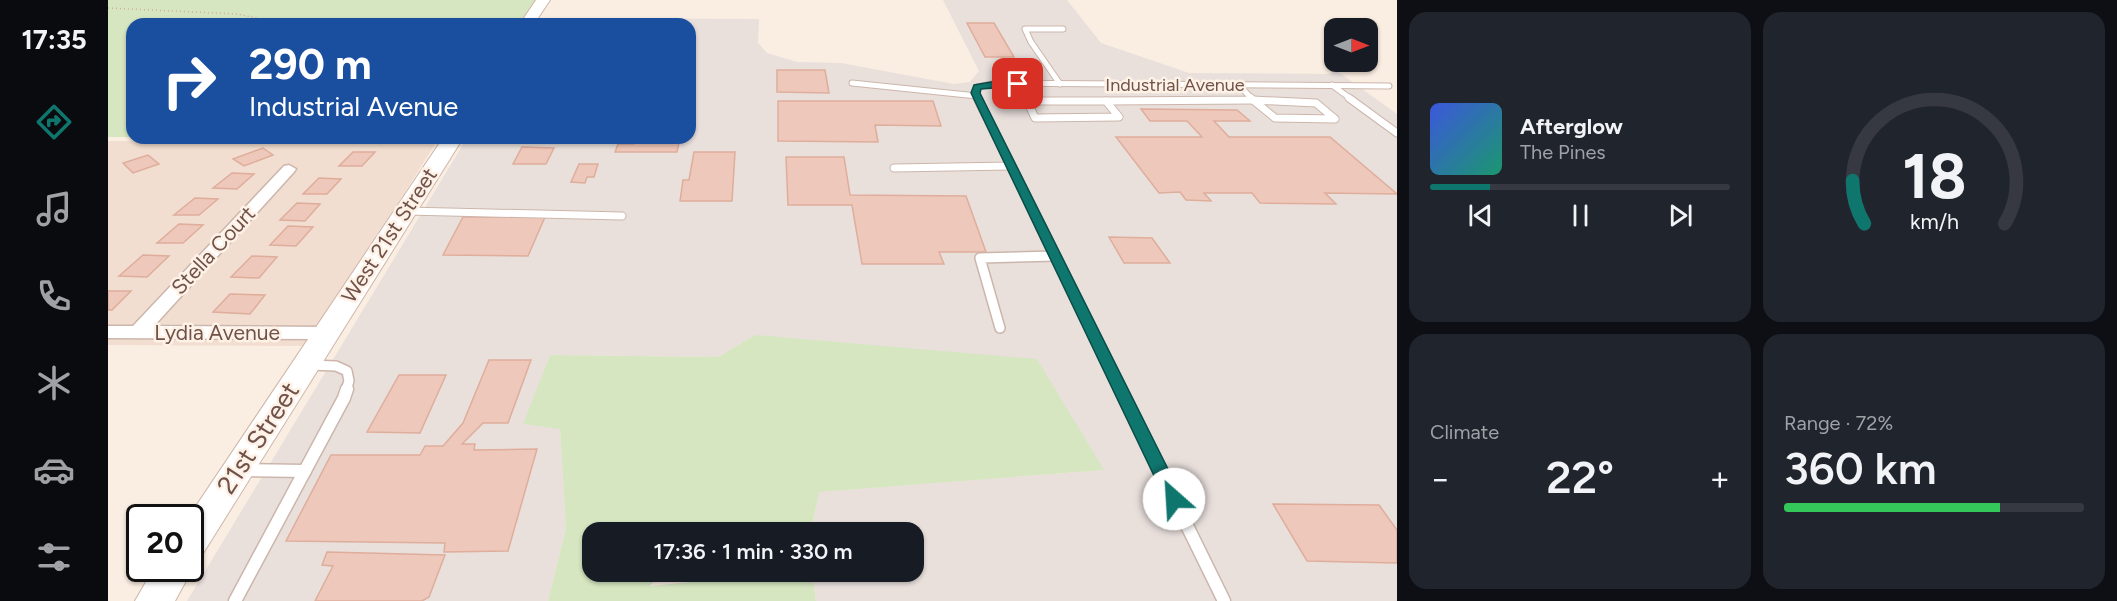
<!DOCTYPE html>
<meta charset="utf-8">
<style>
:root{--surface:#171b24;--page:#20242c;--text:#f1f3f6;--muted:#9ea1a6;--line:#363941;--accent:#0f766e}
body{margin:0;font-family:Figtree,sans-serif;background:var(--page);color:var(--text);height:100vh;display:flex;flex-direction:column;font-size:22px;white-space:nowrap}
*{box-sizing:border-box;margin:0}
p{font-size:20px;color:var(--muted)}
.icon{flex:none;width:33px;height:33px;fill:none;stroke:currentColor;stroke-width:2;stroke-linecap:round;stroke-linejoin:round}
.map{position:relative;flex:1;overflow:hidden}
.side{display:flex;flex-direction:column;gap:12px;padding:12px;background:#0d0f14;width:720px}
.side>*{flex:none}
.hud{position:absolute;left:18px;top:18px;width:570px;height:126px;border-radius:18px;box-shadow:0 2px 4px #0004;background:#1a4fa0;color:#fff;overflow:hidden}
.needle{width:39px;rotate:90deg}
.buttons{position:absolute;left:1216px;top:18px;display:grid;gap:12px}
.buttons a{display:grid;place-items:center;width:54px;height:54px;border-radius:12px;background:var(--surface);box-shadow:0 2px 4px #0004;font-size:30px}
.speed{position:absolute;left:18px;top:504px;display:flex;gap:12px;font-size:30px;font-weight:700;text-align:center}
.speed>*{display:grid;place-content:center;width:78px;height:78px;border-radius:50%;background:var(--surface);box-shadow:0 2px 4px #0004;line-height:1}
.speed .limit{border:3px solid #111;border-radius:9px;background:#fff;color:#111}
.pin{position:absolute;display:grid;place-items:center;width:51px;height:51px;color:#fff;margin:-26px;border-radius:12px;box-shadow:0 3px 9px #0006}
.me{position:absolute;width:66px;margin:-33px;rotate:334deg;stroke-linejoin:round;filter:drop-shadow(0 0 4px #0008)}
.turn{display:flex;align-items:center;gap:21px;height:126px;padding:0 24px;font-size:27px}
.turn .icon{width:78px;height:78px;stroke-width:2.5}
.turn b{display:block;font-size:42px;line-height:51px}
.big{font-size:45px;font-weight:600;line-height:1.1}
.side .widget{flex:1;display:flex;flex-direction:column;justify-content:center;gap:9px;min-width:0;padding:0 21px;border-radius:18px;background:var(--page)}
.side .dial{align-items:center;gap:0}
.dial svg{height:156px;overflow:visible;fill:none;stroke:var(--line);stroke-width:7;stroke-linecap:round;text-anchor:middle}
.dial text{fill:var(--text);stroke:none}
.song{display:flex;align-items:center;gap:18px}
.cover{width:72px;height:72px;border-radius:9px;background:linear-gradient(135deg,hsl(230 70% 55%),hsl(160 70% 35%))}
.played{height:6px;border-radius:3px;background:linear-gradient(90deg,var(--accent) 20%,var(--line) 20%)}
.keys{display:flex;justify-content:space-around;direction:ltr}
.heat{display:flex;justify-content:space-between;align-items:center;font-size:33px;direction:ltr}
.charge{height:9px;border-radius:4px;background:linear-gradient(90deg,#34c759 72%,var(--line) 0)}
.side .tiles{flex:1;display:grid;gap:12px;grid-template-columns:repeat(2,1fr)}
.trip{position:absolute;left:474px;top:522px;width:342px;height:60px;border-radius:18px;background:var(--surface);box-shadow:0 2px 4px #0004;font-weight:600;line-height:60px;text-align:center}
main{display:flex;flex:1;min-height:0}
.dock{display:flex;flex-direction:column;width:108px;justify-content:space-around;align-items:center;background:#090b0e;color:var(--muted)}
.dock .icon{width:42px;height:42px}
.dock .current{color:var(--accent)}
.dock b{font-size:27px;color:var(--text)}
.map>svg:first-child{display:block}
.residential{fill:#f1ded0}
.industrial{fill:#e9e0dc}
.green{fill:#d5e6c1}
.building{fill:#eec8ba;stroke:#dfad9c;stroke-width:1.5}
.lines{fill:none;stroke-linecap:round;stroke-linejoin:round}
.lane-far3-casing{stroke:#ccb6ab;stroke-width:7}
.lane-far2-casing{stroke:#ccb6ab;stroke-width:9}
.lane-far1-casing{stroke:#ccb6ab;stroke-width:12}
.lane-casing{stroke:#ccb6ab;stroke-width:15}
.street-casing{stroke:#ccb6ab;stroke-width:3}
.secondary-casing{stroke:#cfb5a9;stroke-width:2}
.path{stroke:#d2ac9e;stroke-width:1.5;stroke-dasharray:1 3;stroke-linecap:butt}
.lane-far3{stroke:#fff;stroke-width:5}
.lane-far2{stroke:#fff;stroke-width:7}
.lane-far1{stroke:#fff;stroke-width:9}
.lane{stroke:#fff;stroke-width:12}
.street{fill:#fff;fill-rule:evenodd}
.secondary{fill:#fff;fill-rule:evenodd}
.route{fill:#0f766e;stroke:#0a4d48;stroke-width:1.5}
.labels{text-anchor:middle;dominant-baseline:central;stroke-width:5;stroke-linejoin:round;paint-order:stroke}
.far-street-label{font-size:18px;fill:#6f524a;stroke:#fef1e6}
.street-label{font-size:21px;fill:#6f524a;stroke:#fef1e6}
.near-street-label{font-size:26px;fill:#6f524a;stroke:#fef1e6}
</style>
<main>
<nav class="dock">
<b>17:35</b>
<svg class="icon current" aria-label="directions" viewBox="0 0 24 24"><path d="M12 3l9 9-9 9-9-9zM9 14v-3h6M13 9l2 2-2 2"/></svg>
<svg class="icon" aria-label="music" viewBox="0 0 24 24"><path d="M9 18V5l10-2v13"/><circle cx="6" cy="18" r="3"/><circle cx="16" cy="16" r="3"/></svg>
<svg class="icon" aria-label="phone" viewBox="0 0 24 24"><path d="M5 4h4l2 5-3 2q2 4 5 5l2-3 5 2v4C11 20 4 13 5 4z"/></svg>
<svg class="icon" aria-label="climate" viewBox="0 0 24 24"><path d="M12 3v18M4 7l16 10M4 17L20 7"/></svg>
<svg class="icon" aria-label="car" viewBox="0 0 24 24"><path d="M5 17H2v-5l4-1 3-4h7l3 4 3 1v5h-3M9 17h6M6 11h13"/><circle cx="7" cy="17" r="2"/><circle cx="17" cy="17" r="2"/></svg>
<svg class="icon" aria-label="filters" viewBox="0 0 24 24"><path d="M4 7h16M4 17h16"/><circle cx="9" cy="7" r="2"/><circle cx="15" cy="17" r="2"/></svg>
</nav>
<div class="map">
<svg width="1289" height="601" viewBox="0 0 1289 601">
<rect width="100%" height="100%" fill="#faede1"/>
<path class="residential" d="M250,138H331L200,346L0,345V141L230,143Z"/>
<path class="industrial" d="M835,0H959L993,43L1081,73L1222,74L1229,71L1289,114V601H708L704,572H806V532H704L710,492L996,470L647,335L610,357L442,355L416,424L452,428L458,528L440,601H79L359,138H582V24H428L431,18L651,19L650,43L659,53L689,62L733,63L846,84L862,82L871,71Z"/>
<g class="green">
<path d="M0,0H429L411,24H24V137H0Z"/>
<path d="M647,335L929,359L996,470L711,492L704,527L660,532H484V572H554L542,586L684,572H704L708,601H440L458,528L452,429L415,424L442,355L610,357Z"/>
</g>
<g class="building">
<path d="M859,23H886L906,57H877Z"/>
<path d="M669,70H717L721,93L669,92Z"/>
<path d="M670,101H825L833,126L767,125L770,142L670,141Z"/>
<path d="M1033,109L1129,110L1142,121H1106L1121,137H1222L1289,194L1217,193L1228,204L1152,203L1144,193H1096L1103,201L1078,200L1072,192L1051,193L1008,137H1094L1079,121H1042Z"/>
<path d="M528,138H572L569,152H507L510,144H526Z"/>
<path d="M414,147L446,148L438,164H405Z"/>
<path d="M155,148L165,155L136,166L125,159Z"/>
<path d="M245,152H267L254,166H231Z"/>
<path d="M586,152H627L624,201H572L575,180H581Z"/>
<path d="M40,155L51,164L25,173L15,163Z"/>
<path d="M678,157H736L742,195L858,196L878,252H831L836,264H754L744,205H680Z"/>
<path d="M471,164H490L486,177H479L477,183L463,182Z"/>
<path d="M124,173L146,174L129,189L105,188Z"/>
<path d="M211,178L233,179L219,194H195Z"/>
<path d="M87,198L110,199L91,215H66Z"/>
<path d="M189,203L212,204L197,221L172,220Z"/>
<path d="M355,217H437L420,256L335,255Z"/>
<path d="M71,224L95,225L75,243H49Z"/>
<path d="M180,226L205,227L188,246L162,245Z"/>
<path d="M1001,237L1044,238L1062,263H1016Z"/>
<path d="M35,255L61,256L39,277L11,276Z"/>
<path d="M144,256L169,257L151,278L123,277Z"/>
<path d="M0,291H23L4,310H0Z"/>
<path d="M122,294L157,295L142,314L105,312Z"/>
<path d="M381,360H423L400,423H375L354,444H367L366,450L429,449L400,551L336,552L337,543L178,541L223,455H312L317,446H335L355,423Z"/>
<path d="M291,375H338L312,433L259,432Z"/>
<path d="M1165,504L1271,505L1289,530V563L1199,561Z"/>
<path d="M219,552L337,555L321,597L314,601H207L225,566L214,565Z"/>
</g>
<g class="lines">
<defs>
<g id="lane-far3">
<path d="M744,83L869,96"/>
<path d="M952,84L923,42L917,29H955"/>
<path d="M1131,85L1144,99"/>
<path d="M1224,85L1243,99"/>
<path d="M870,99L867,93L869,87L889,83L1281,86"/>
</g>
<g id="lane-far2">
<path d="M869,98L932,226"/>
<path d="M1241,98L1289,133"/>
<path d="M1145,100L1208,103L1227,119L1167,118Z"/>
<path d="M919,101H998L1011,117L927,118Z"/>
<path d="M998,101L1145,100L1143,98"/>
<path d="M786,168L903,166"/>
<path d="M299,211L514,216"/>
</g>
<g id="lane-far1">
<path d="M932,225L1013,390"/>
<path d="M892,328L872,258L947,256"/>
<path d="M202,365L228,366L239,371L241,381L238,390"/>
</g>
<g id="lane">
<path d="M1012,389L1116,601"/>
<path d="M136,470L197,471"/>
<path d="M127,601L236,398L239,389"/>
</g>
<path id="street" d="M181,165L188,169L186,172L46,326L218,327L225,329L227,333L225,337L218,339L0,338V326H25L176,166Z"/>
<g id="secondary">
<path d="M428,0H442L426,24H412Z"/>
<path d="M335,138H355L94,555L82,559V518H80Z"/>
<path d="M82,562L85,568L67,601H27L46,568H82Z"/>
</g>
</defs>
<use href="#lane-far3" class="lane-far3-casing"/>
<use href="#lane-far2" class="lane-far2-casing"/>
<use href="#lane-far1" class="lane-far1-casing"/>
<use href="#lane" class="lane-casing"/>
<use href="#street" class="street-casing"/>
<use href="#secondary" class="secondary-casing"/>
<g class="path">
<path d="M0,8L129,14L178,24"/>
<path d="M262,24L406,20"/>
</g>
<use href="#lane-far3" class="lane-far3"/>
<use href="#lane-far2" class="lane-far2"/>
<use href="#lane-far1" class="lane-far1"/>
<use href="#lane" class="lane"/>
<use href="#street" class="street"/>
<use href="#secondary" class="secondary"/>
</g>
<path class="route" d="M889,81H910L915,84L910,86L873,89L872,93L1075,499L1073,505L1066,507L1060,505L863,93L866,85Z"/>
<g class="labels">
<g class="far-street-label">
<text x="1067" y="85">Industrial Avenue</text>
</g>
<g class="street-label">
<text transform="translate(281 235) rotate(-57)">West 21st Street</text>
<text transform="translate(105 250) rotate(-47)">Stella Court</text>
<text x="109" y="332">Lydia Avenue</text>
</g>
<g class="near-street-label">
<text transform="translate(150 438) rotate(-57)">21st Street</text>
</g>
</g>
</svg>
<div class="buttons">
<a><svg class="needle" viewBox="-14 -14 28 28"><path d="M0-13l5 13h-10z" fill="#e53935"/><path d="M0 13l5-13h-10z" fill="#9ea1a6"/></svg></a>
</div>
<div class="speed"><div class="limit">20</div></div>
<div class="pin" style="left:910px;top:84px;background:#d93025"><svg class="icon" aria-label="arrive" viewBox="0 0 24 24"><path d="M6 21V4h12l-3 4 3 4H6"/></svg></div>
<svg class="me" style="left:1066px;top:499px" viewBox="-20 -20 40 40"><circle r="19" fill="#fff"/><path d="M0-13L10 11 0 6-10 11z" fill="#0f766e"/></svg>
<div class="trip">17:36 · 1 min · 330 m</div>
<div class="hud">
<div class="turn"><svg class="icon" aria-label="right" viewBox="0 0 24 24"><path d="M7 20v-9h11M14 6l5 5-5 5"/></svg><div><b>290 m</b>Industrial Avenue</div></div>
</div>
</div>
<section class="side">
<div class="tiles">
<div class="widget">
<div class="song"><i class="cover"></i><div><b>Afterglow</b><p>The Pines</p></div></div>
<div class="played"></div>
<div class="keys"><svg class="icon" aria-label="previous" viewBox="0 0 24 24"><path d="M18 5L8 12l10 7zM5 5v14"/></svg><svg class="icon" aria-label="pause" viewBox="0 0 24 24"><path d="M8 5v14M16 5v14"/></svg><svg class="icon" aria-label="next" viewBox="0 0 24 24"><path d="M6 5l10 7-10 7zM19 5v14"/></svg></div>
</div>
<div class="widget dial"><svg viewBox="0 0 100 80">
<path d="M14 69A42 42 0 1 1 86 69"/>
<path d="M14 69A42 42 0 0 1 8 47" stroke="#0f766e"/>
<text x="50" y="56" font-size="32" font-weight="700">18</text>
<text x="50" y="72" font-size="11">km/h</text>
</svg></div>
<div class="widget"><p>Climate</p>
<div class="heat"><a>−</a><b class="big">22°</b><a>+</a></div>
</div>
<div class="widget"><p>Range · 72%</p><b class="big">360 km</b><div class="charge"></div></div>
</div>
</section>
</main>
